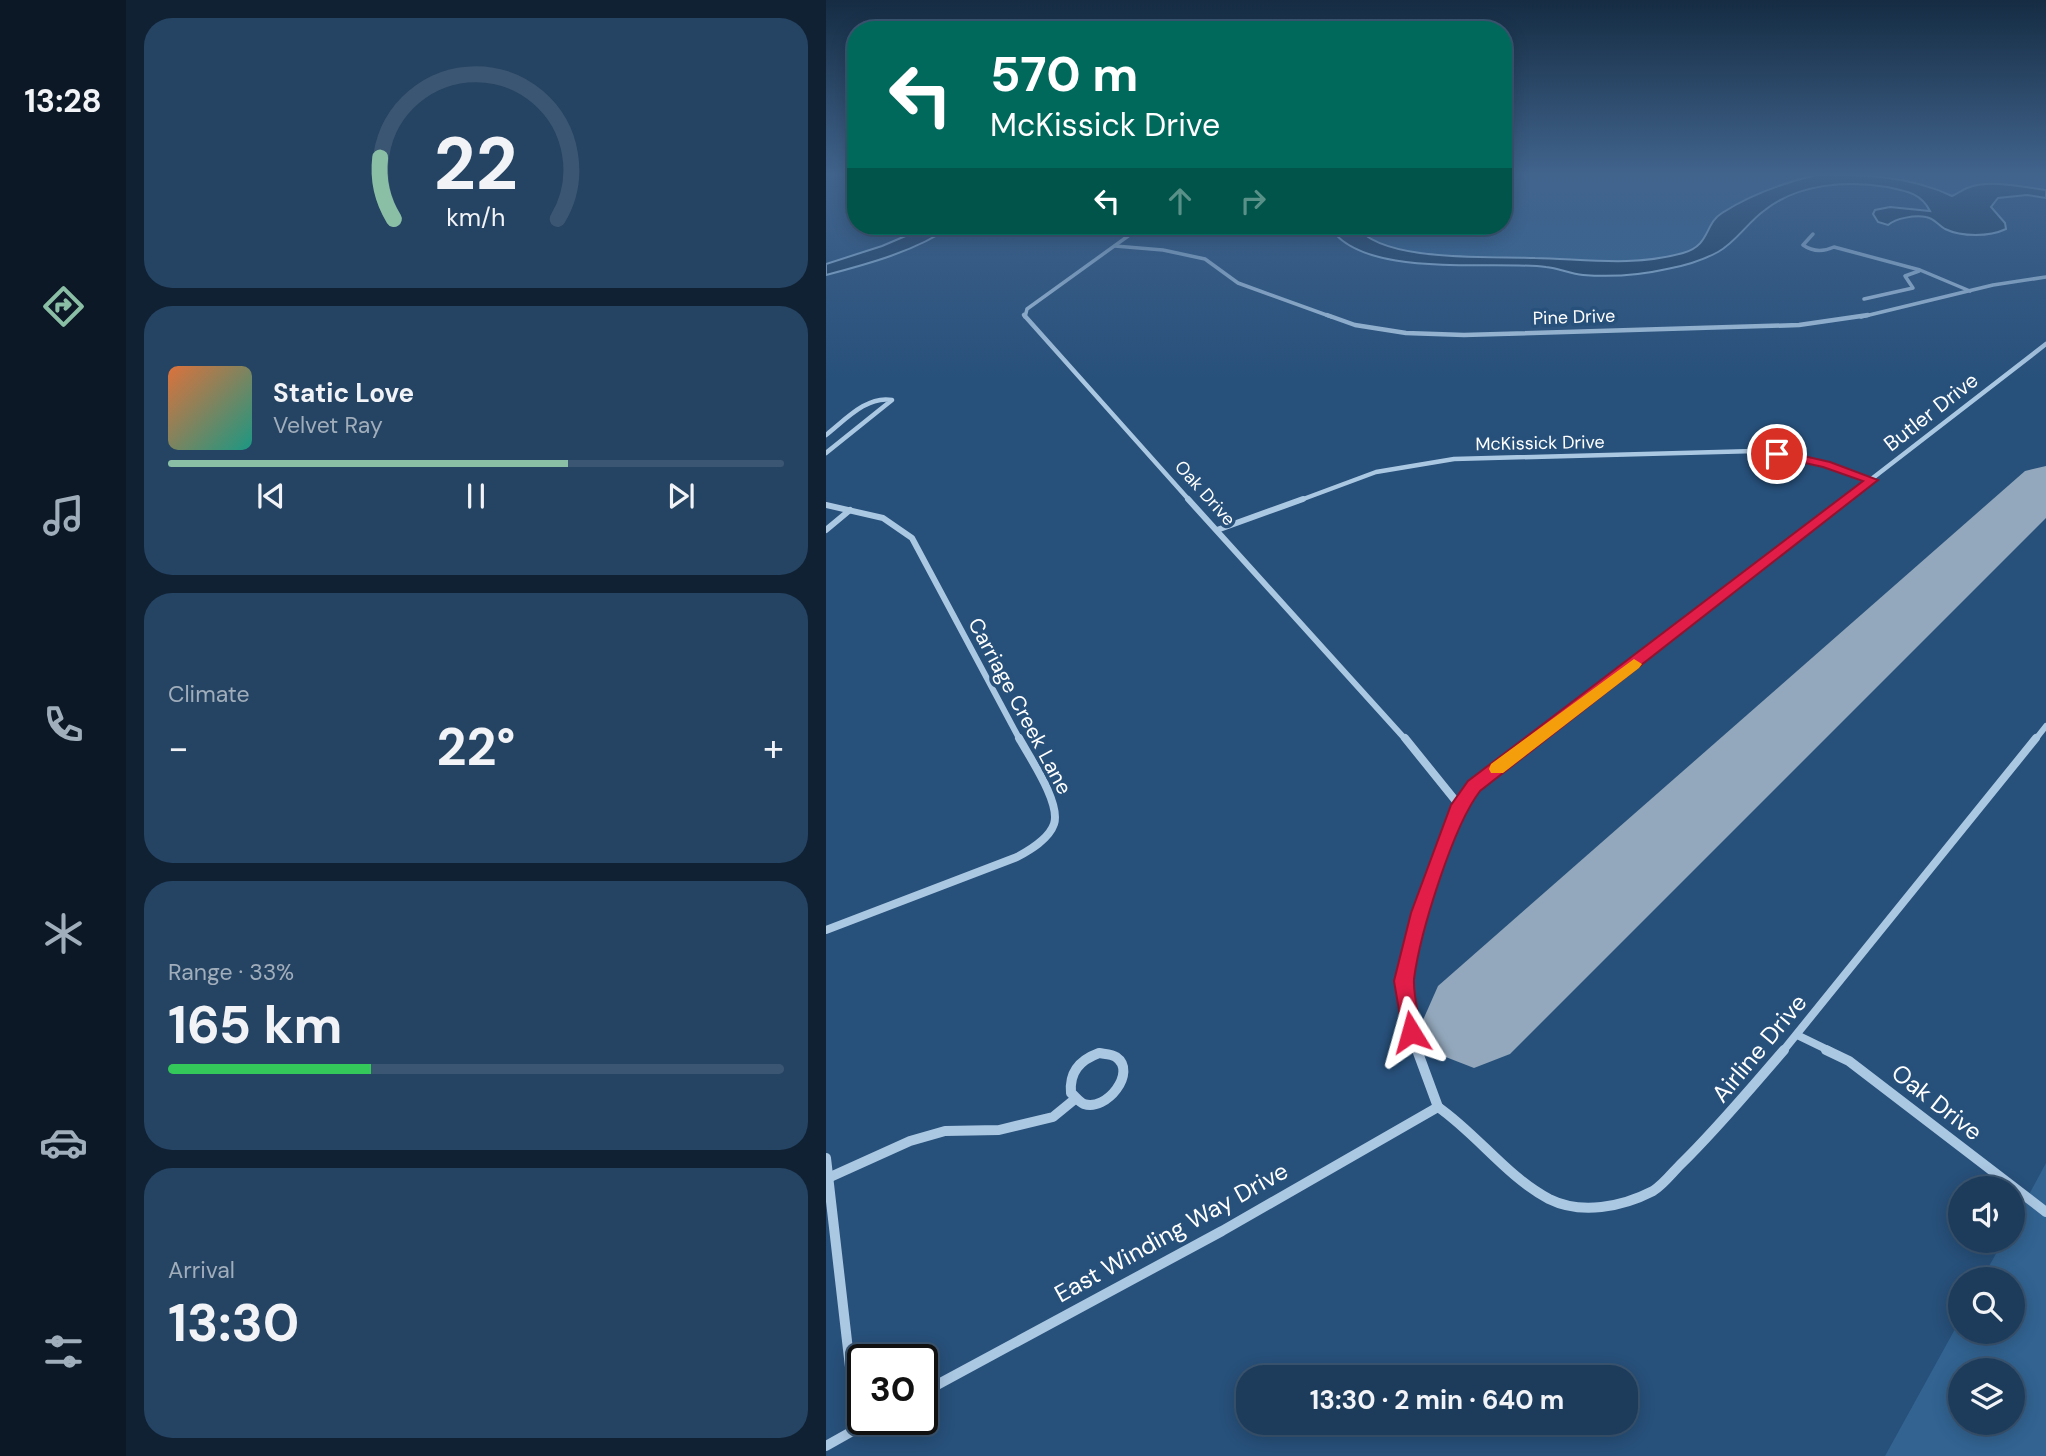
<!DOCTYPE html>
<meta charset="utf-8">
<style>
:root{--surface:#1d3c5c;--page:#254362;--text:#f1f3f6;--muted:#a0adbb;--line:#3b5672;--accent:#8abfa5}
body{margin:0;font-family:"DM Sans",sans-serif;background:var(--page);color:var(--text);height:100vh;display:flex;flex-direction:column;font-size:26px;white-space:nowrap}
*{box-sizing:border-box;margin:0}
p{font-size:23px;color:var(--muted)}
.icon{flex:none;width:38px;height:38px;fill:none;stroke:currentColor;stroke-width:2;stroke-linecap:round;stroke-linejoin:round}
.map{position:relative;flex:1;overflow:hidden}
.side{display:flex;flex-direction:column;gap:18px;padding:18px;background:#102133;width:700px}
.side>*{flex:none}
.top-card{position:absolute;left:21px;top:21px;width:665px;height:214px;border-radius:28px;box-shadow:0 4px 18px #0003,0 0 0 2px var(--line);background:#00695c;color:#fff;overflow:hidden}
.buttons{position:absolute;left:1122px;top:1176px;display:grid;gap:14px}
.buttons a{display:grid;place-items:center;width:77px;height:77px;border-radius:50%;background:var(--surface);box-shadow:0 4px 18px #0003,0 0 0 2px var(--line);font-size:35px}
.speed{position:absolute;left:21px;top:1344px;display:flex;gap:14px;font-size:35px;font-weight:700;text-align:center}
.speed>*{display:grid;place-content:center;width:91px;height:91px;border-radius:50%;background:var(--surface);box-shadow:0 4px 18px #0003,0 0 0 2px var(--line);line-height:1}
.speed .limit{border:4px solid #111;border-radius:10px;background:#fff;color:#111}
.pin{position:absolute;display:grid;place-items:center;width:60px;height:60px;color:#fff;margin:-30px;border:4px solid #fff;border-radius:50%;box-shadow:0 2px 7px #0007}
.me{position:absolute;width:77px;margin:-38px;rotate:352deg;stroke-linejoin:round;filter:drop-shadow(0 0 5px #0008)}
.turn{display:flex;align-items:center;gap:24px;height:147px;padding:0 28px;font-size:32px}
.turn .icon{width:91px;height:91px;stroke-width:2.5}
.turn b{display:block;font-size:49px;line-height:60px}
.lanes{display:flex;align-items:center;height:66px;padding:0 28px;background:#0003;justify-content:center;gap:35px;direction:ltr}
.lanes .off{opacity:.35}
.big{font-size:52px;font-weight:700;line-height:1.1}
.side .widget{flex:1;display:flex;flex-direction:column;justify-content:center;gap:10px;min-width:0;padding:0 24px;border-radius:28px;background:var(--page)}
.side .dial{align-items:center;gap:0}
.dial svg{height:182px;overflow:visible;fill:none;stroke:var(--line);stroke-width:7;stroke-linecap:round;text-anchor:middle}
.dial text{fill:var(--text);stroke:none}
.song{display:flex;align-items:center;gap:21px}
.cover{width:84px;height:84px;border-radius:10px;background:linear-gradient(135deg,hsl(20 70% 55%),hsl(170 70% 35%))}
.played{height:7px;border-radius:4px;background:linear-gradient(90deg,var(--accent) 65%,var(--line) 65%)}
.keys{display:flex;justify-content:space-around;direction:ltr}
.heat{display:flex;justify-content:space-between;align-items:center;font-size:38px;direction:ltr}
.charge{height:10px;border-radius:5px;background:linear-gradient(90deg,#34c759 33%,var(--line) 0)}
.trip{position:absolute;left:410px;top:1365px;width:402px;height:70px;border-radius:28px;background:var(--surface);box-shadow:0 4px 18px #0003,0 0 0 2px var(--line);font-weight:700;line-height:70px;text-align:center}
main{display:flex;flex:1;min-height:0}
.menu{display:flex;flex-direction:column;width:126px;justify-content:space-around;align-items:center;background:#0c1825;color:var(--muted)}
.menu .icon{width:49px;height:49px}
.menu .on{color:var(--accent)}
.menu b{font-size:32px;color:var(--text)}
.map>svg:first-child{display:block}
.green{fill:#326391;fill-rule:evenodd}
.water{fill:#1b3a5b;stroke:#a0c3e4;stroke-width:2}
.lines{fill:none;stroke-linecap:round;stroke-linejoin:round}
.runway{fill:#93a8bc;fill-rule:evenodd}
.street-far4{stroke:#abc8e3;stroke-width:3.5}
.street-far3{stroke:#abc8e3;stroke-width:4.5}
.street-far2{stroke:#abc8e3;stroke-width:6}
.street-far1{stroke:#abc8e3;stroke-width:8}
.street{stroke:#abc8e3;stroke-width:10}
.route{fill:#e11d48;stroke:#92132f;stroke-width:2}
.slow{fill:#f59e0b}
.labels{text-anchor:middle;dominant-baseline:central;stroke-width:7;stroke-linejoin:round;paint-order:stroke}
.far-street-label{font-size:18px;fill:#fff;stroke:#27507a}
.street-label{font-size:21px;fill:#fff;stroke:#27507a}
.near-street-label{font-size:24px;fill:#fff;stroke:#27507a}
</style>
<main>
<nav class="menu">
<b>13:28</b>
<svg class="icon on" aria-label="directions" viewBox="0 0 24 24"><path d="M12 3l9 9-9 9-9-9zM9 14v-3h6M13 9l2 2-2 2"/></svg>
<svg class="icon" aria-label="music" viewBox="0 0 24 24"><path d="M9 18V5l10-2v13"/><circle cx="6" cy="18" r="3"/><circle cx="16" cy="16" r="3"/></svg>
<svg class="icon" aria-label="phone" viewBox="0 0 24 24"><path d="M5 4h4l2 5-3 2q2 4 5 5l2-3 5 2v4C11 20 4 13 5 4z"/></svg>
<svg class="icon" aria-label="climate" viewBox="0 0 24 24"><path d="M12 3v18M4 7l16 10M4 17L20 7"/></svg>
<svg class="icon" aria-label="car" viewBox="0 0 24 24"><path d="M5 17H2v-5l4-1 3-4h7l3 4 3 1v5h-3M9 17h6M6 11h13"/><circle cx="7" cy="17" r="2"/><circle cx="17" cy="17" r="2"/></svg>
<svg class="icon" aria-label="filters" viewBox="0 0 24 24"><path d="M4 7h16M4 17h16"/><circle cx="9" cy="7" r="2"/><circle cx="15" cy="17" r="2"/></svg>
</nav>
<section class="side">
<div class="widget dial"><svg viewBox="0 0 100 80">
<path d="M14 69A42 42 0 1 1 86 69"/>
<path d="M14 69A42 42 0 0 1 8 42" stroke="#8abfa5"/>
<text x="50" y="56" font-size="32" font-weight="700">22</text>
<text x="50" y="72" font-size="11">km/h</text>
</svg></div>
<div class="widget">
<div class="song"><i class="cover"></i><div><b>Static Love</b><p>Velvet Ray</p></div></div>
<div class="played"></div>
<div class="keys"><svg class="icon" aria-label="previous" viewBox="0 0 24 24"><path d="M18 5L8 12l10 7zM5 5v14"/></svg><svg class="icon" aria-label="pause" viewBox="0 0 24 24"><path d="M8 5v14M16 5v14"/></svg><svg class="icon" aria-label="next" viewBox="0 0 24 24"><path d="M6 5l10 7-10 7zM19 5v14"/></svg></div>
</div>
<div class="widget"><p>Climate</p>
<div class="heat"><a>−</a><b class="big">22°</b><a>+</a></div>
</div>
<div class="widget"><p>Range · 33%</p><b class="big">165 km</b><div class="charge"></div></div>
<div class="widget"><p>Arrival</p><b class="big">13:30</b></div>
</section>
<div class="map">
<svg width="1220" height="1456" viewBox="0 0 1220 1456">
<rect width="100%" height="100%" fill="#27507a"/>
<g class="green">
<path d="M677,175H990L938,190L885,223C881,237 873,248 858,253C808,268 759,259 709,258C666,256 556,263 530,226H677Z"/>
<path d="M1059,175H1220V190L1160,185L1126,196Z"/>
<path d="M1220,1163V1456H1059L1134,1320V1332H1186V1279H1156L1177,1241H1186L1187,1224ZM1134,1370H1186V1423H1134Z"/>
</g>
<g class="water">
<path d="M990,175C1036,174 1084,176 1126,196C1131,194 1136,190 1141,188C1164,179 1197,187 1220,190V198L1201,195L1172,198L1165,207L1179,223L1180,229C1163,237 1136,237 1119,229C1112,225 1108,218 1100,217C1089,215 1070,218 1062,225L1052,222L1047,214L1049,210L1064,207L1104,211C1095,193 1080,191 1061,187C1020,180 972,184 939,210C922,222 910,242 892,252C877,260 858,266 841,269C815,275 784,277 757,275C744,274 733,268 720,267C665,260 536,280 503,226H530C556,263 665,256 709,258C759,259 807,267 857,253C885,245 878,224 896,213C925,194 957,183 990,175Z"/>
<path d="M103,226H126C90,251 42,264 0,275V264L56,246Z"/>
</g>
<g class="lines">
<path class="runway" d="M1220,466V518L684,1054L648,1068L612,1054L597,1020L612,986L1199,471Z"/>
<g class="street-far4">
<path d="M987,234L977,245C987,252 997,252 1008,247L1094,270L1144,291"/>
<path d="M289,246L337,250L379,259L412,283L506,317"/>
<path d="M1038,299L1087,288L1079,276L1093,271"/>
<path d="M199,317L201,309L316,226"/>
<path d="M1035,317L1167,285L1220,277"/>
</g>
<g class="street-far3">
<path d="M198,315L364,501"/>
<path d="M501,315L529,325L580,333L638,335L973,325L1042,315"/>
<path d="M0,435C18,421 41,395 66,400L0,453"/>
<path d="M472,501L550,472L628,459L929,451L974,457L1046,480"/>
<path d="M1017,501L1220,344"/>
</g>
<g class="street-far2">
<path d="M362,499L580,740"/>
<path d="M0,505L57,518L86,538L194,740"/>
<path d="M0,530L24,510"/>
<path d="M391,530L477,499"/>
<path d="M708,740L1020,499"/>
<path d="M1209,740L1220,726"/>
</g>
<g class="street-far1">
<path d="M579,738L633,805"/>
<path d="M0,930L191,857C204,850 223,839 228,824C235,803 204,758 193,738"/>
<path d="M971,1035L1004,1051"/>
<path d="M592,1051L585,1032L578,981L594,913L633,805L648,786L710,738"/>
<path d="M957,1051L1210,738"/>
</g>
<g class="street">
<path d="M591,1050L612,1107"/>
<path d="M1000,1050L1023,1061L1220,1212"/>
<path d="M273,1053C278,1054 286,1054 290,1057C312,1072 280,1112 258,1104C253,1102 249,1096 245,1093C243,1072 254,1060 273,1053Z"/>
<path d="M612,1107C652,1135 680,1176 723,1199C755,1215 796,1207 827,1191C837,1185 846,1173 854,1165C891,1129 924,1089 958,1050"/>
<path d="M0,1158L31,1428"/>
<path d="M2,1178L84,1141L119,1131L173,1130L227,1117L249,1099"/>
<path d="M96,1393L396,1231L612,1107"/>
<path d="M0,1446L48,1419"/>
</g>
</g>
<linearGradient id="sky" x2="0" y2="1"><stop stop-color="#152c43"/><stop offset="0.46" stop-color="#41648d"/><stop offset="1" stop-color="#41648d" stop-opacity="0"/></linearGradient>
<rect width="1220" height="379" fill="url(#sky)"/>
<path class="route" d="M951,450L1004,462L1052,480L654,791C627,826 594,933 588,979C587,995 593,1016 595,1032L592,1039L585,1042L578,1039L568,981L585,913L625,805L642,781L1037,481L997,467L947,456L946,454Z"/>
<path class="slow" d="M808,659L816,664L813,668L677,773H665L663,769L665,764Z"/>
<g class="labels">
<g class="far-street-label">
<text transform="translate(748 317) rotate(-2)">Pine Drive</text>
<text transform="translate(714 443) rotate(-1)">McKissick Drive</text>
<text transform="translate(379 493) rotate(48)">Oak Drive</text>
</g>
<g class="street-label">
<text transform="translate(1105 412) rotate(-38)">Butler Drive</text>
<text transform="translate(194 706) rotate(62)">Carriage Creek Lane</text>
</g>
<g class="near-street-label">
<text transform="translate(933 1048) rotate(-50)">Airline Drive</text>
<text transform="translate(1111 1102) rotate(38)">Oak Drive</text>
<text transform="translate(345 1232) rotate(-29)">East Winding Way Drive</text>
</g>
</g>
</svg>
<div class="buttons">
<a><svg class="icon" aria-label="sound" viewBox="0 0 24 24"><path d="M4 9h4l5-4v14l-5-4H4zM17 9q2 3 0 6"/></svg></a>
<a><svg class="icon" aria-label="search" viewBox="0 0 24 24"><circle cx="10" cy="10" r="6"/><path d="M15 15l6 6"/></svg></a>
<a><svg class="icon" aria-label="layers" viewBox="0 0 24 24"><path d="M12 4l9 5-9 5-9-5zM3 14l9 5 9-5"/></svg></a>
</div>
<div class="speed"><div class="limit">30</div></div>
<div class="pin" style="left:951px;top:454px;background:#d93025"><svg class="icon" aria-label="arrive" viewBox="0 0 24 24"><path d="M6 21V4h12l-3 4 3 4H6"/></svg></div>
<svg class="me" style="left:585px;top:1032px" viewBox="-20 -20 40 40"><path d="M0-17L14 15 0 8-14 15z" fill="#e11d48" stroke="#fff" stroke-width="4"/></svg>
<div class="trip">13:30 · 2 min · 640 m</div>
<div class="top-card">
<div class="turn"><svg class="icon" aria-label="left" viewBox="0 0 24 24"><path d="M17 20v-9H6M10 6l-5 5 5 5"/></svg><div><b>570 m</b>McKissick Drive</div></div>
<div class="lanes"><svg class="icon" aria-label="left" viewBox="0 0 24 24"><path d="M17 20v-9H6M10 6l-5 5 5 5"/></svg><svg class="icon off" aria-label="ahead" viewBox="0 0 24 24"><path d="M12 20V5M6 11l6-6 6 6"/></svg><svg class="icon off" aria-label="right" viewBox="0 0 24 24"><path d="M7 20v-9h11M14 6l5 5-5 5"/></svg></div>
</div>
</div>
</main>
